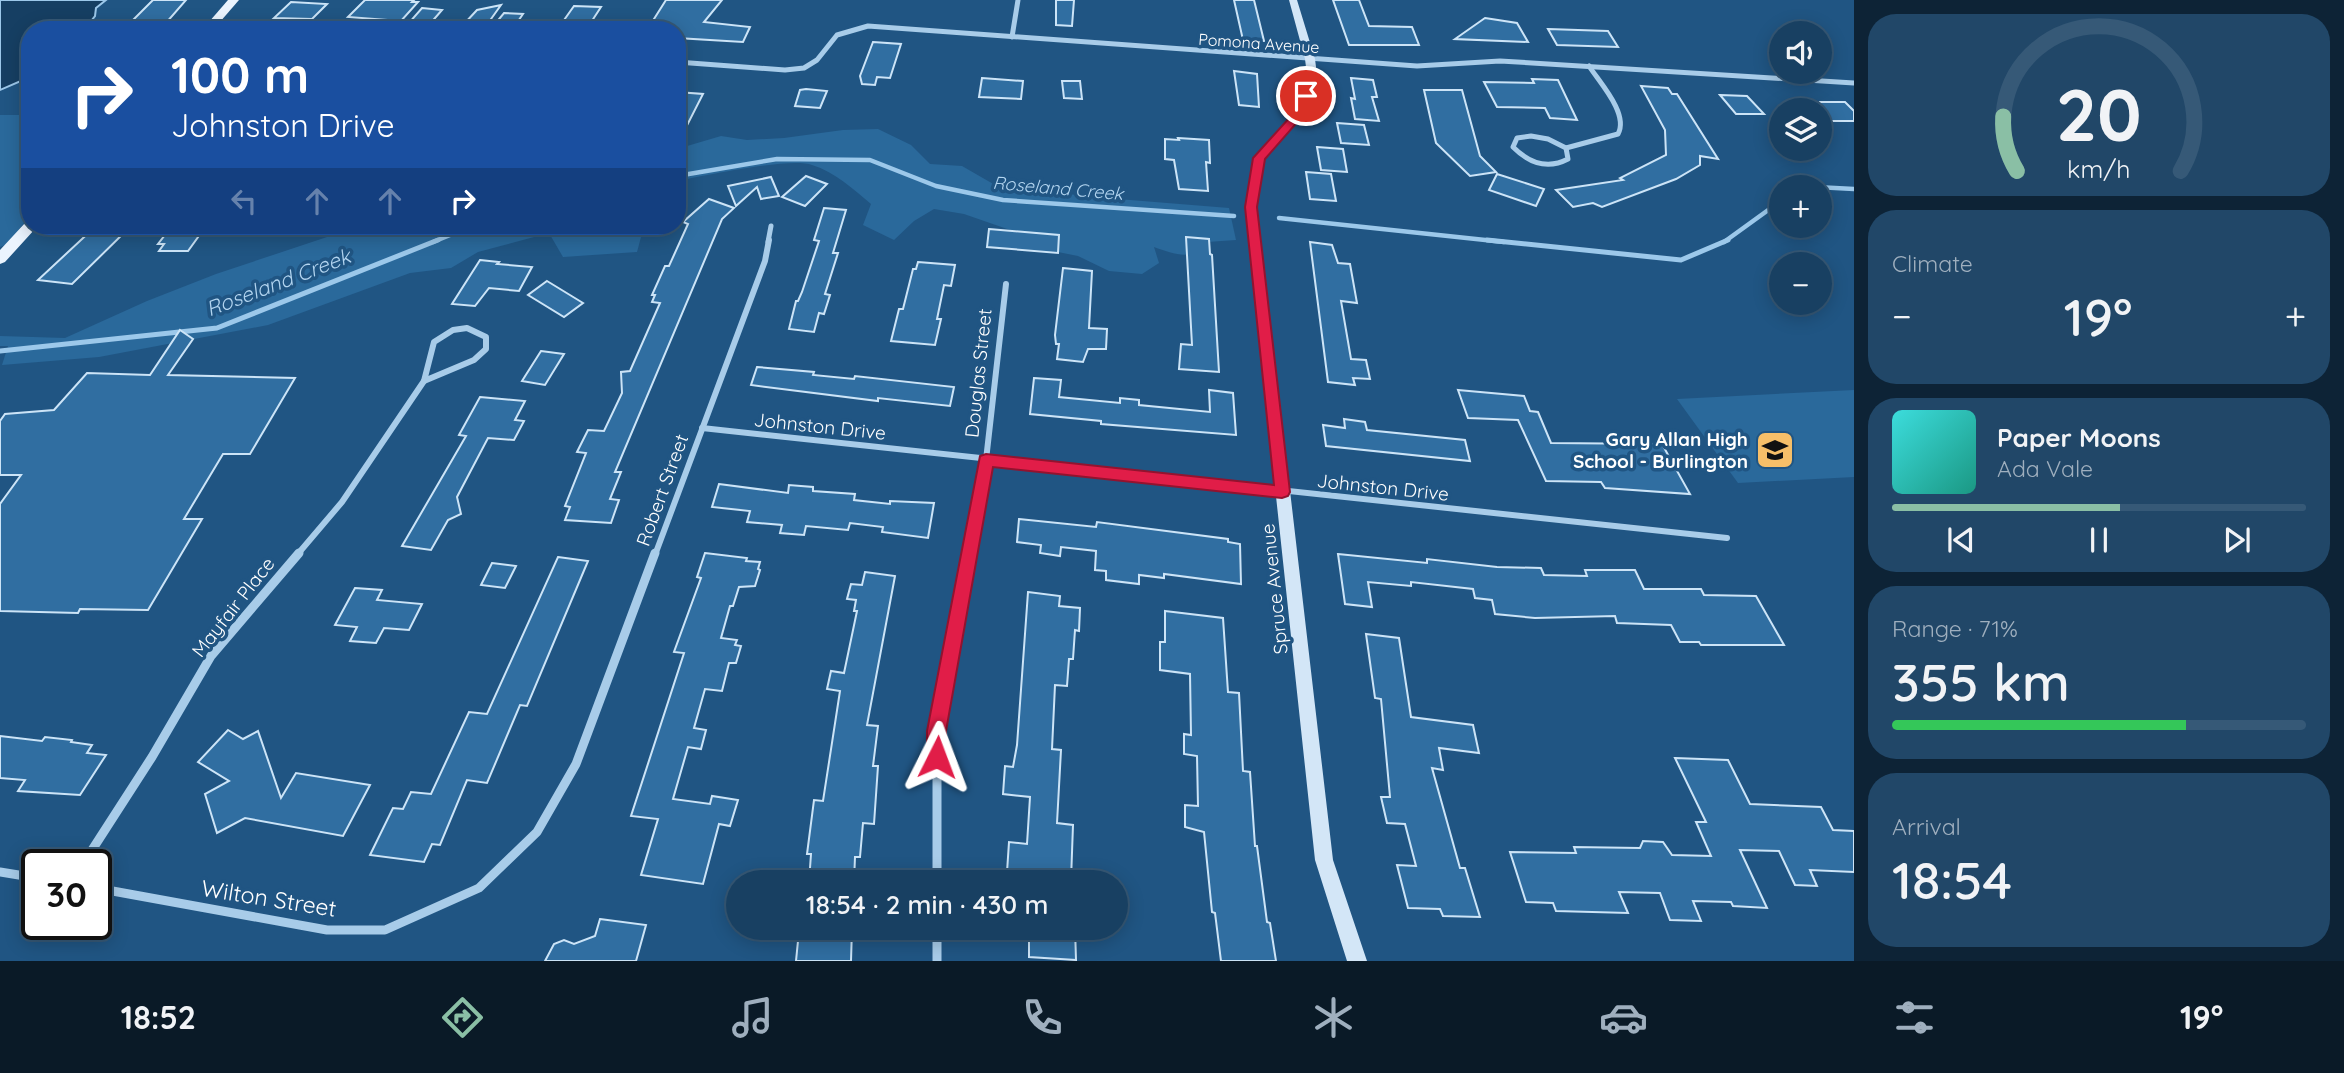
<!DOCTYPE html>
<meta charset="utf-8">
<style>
:root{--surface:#184062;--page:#214768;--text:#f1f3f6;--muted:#9fafbe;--line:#365977;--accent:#8abfa5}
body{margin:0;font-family:Quicksand,sans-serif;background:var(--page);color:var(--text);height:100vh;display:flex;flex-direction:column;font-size:26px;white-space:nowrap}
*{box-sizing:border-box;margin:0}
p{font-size:23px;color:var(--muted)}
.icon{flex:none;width:38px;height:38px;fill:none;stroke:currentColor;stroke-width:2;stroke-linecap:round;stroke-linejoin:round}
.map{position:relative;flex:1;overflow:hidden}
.panel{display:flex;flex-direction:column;gap:14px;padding:14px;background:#0d2336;width:490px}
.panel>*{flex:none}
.hud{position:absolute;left:21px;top:21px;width:665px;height:214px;border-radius:28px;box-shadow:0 4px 18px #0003,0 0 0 2px var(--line);background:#1a4fa0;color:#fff;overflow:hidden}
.fabs{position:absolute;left:1769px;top:21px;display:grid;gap:14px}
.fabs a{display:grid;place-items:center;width:63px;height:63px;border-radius:50%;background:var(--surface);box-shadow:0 4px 18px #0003,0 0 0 2px var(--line);font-size:35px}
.speed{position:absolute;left:21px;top:849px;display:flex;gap:14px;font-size:35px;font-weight:700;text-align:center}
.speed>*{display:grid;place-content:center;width:91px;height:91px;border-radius:50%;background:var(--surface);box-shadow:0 4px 18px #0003,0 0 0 2px var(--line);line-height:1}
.speed .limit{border:4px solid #111;border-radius:10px;background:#fff;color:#111}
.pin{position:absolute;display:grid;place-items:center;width:60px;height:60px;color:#fff;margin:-30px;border:4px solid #fff;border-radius:50%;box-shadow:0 2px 7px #0007}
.me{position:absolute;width:77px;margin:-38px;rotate:3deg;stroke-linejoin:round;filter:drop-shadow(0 0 5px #0008)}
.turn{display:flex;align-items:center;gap:24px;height:147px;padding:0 35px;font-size:32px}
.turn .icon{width:91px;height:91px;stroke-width:2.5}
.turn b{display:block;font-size:49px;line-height:60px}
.lanes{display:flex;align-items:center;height:66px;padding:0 35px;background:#0003;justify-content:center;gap:35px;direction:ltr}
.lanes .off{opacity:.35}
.big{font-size:52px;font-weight:600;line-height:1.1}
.panel .card{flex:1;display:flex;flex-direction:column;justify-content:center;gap:10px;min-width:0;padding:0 24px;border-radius:28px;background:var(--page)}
.panel .dial{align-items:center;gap:0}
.dial svg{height:182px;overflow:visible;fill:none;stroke:var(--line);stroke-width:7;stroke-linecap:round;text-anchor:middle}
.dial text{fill:var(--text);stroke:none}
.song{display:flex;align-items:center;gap:21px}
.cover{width:84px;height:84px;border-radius:10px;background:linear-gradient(135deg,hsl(180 70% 55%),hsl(170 70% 35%))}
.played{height:7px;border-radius:4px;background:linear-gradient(90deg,var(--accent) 55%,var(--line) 55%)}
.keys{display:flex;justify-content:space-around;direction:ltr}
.heat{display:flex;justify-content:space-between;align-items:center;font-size:38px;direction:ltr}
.charge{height:10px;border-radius:5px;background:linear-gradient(90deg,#34c759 71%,var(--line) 0)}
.trip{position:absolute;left:726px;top:870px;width:402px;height:70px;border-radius:35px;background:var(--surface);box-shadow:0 4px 18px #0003,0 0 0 2px var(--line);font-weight:600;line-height:70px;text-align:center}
.tabs{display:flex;height:112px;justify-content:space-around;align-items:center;background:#0a1a27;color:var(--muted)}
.tabs .icon{width:49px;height:49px}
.tabs .selected{color:var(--accent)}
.tabs b{font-size:32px;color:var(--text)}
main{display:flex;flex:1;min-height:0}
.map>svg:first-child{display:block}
.green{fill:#2a699b}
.water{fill:#163f63;stroke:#9cc8ea;stroke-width:2}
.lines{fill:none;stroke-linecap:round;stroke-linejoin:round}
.stream-far1{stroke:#9cc8ea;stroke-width:4.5}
.stream{stroke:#9cc8ea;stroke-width:5}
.building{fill:#306ea1;stroke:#cce4f7;stroke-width:2}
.street-far2{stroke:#a8cce9;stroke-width:5}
.street-far1{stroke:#a8cce9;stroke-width:6}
.street{stroke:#a8cce9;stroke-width:9}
.secondary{fill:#d3e6f7;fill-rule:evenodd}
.primary{fill:#ebf4fe;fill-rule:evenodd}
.route{fill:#e11d48;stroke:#92132f;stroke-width:2}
.labels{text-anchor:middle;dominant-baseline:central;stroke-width:7;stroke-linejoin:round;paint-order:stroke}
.far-street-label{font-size:16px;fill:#fff;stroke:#205583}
.far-water-label{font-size:18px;font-style:italic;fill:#b3d5f0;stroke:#205583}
.street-label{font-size:19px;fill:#fff;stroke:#205583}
.poi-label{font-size:19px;font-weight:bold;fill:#fff;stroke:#205583;text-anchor:end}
.water-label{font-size:21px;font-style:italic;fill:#b3d5f0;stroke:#205583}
.near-street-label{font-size:23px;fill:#fff;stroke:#205583}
</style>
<main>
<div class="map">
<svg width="1854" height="961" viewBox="0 0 1854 961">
<rect width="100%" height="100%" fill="#205583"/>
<g class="green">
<path d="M0,115H30V215L8,244L0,247Z"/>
<path d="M878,129L911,145L930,164L962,166L995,185L1093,197L1229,208L1236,240L1207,242C1194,262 1174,254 1154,247L1159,263L1142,274L1109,271L1078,256L1033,247L1013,231L964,214L934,209L914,221L894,240L863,225L871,204C853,189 835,172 812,165C790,157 704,176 677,181V149L721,136L747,140L784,138L843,130Z"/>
<path d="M407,226H644L637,252L563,257L549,233L478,252L451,268L410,273L268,325L99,357L2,365L8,346H0V336L65,338L147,301L216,274L357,227Z"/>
<path d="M1854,390V477L1738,483L1677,399Z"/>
</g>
<path class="water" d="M0,0H106L96,8L95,16L84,30H30V77L0,90Z"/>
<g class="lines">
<g class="stream-far1">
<path d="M677,176L777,159L870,160L936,186L1003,200L1234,216"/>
<path d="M1816,187L1854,189"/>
<path d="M1279,218L1504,242"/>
<path d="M433,242L472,226"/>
<path d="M1724,242L1782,200"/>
</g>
<g class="stream">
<path d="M1487,240L1681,260L1728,240"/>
<path d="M0,351L217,328L438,240"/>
</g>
</g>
<g class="building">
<path d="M153,0H186L166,23H130Z"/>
<path d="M365,0H414L412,2H418L401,21L348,17Z"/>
<path d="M666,0H722L704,22L750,27L743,42L677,38V30H647Z"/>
<path d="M1056,0H1074L1072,26L1056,25Z"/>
<path d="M1234,0H1254L1264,41L1243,40Z"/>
<path d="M1333,0H1359L1369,26L1412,27L1419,45H1349Z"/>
<path d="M291,2L327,4L312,19L274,18Z"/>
<path d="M501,5L486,26L464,24L477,10Z"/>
<path d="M574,6L601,7L586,30H557Z"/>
<path d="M422,8L442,10L429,25L408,24Z"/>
<path d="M504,13L523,14L512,30H490Z"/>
<path d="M1485,18L1517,23L1528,42L1455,39Z"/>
<path d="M1548,29L1608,31L1618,47L1557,45Z"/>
<path d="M873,42L901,44L890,78L877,77L875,85L862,84L860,76Z"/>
<path d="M1234,71L1257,74L1259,107L1239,105Z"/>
<path d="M982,78L1023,81L1021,99L979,97Z"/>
<path d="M1351,78L1373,80L1377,97H1372L1379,121L1355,119L1351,98L1355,99Z"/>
<path d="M1532,79L1558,80L1577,120L1550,118L1545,108L1497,107L1484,82L1534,83Z"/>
<path d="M1062,81H1080L1082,99L1064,98Z"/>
<path d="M1641,86L1668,88L1672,94H1677L1718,159L1700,156V165L1676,179L1602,207L1593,203L1573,207L1556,190L1623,180L1620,178L1666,155L1665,130Z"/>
<path d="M806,89L827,91L820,108L795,106L800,90Z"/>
<path d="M1424,90H1462L1480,156L1496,172L1470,176L1436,143Z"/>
<path d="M677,92L703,94L677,145Z"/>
<path d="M1720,95L1747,96L1764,114H1736Z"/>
<path d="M1820,102H1845L1854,111V121H1828L1820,113Z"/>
<path d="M1337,123L1364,125L1369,145L1341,143Z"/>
<path d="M1178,138L1209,140L1210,163L1206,162L1208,191L1179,189L1174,160L1165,159V139L1179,140Z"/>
<path d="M1317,147L1343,149L1347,172L1321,170Z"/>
<path d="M1306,172L1331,174L1336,201L1310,199Z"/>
<path d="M1497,174L1544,189L1536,206L1489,190Z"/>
<path d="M806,176L827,184L805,206L782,197Z"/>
<path d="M771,177L779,196L761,199L757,187L736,206L728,186Z"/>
<path d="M709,199L734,208L722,219L615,472H621L610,499L619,500L611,523L565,520L570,507L565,506L586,453L577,452L588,430L604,431L622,393L621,372L630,371L660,303L652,302L655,295H652L665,266H669L688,224L683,222Z"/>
<path d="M824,208L846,210L833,253H838L825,294L830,295L824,314L819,313L814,332L789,329L796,301H798L802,292L819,241L814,240Z"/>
<path d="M96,226H131L72,284L38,280Z"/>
<path d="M172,226H202L197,233H201L188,251H159L164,244H158Z"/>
<path d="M989,229L1059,235L1058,253L987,247Z"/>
<path d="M1186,237L1209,239L1210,254L1212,255L1219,372L1179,369L1181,344L1192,345Z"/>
<path d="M1310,242L1332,245L1338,263L1350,264L1357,303L1341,301L1351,359L1366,360L1370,379L1353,378L1355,385L1328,382Z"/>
<path d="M480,260L499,262L497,264L532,267L519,291L489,288L475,306L452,304Z"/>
<path d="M918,262L955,265L951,286L944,285L937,319H941L935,345L891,341L899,309H903L913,269H916Z"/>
<path d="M1063,268L1092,271L1089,328L1107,329L1106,349H1088L1083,362L1057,359L1059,344H1056L1055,335Z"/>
<path d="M547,281L583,303L564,317L528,295Z"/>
<path d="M180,330L193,339L168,375L295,378L250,454H223L184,519H202L148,610L80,609L78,613L0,611V504L21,475H0V421L5,414L54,410L87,373L150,375Z"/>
<path d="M541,351L564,354L545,385L522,381Z"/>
<path d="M757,367L814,372L813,375L854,379L855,376L954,387L950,406L878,398V401L751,385Z"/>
<path d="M1034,378L1061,380L1059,397L1120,403V398L1139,400V405L1210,412L1209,390L1233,393L1236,435L1101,424V421L1030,414Z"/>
<path d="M1458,390L1524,396L1530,411L1538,412L1551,443L1662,444L1690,494L1605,488L1601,482L1546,481L1518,420L1468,418Z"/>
<path d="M480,397L525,401L515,420L524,421L514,440L488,438L457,497L461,514L448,520L431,550L402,546L466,436L459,435Z"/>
<path d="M1344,419L1365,422L1367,430L1465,440L1470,461L1326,446L1323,425L1345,428Z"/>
<path d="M719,484L788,493L789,485L813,487V491L855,494L854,500L890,504V501L934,503L928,538L882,532L883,527L850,523L848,530L806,526L804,535L780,533L782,525L747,522L750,511L712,507Z"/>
<path d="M1019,519L1096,527L1097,522L1228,539V542L1240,544L1241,584L1164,574V578L1139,575V584L1106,580V571L1095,570L1096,551L1061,547L1060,556L1040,553L1041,545L1017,542Z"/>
<path d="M705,553L747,558L746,561L760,562L758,569L760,570L755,586L739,587L733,606H730L721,638L737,640L735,645L741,646L736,663H729L722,691L705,689L694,728L706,730L701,749L688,747L673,799L710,804L712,796L738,800L730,826L719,824L703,884L641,875L658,819L631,816L684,653L674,652L701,578L697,577Z"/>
<path d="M1338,554L1427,563V559L1497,567L1541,568L1544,575L1587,576L1585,570H1635L1644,589H1701L1704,595L1756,596L1784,645H1701L1699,642H1680L1671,625L1617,623L1615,616L1535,618L1495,614L1492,600L1475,598L1473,589L1411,582V586L1368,582L1372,607L1345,604Z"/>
<path d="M558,557L588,561L527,706L520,705L487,783L467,780L440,845L432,844L424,862L370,855L393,808L403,809L411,792L431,794L469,712L487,714Z"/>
<path d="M492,563L516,566L505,588L481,585Z"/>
<path d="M865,572L895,576L867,725L878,726L873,766H878L874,824L863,823L860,857H855L854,882H809L811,854H807L814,800L823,801L840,691L827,689L831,671L844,673L857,611H854L856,600L847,599L851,584L862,585Z"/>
<path d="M355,588L382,590L377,600L422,604L409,630L384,628L376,643L350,641L357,627L335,625Z"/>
<path d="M1028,592L1060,596L1059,606L1080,608L1079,631L1075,630L1073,659H1069L1067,686L1055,685L1052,749L1061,750L1057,823L1073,825L1071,880L1007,872L1009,842L1027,844L1030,797L1003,794L1005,766L1013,767L1017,745Z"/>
<path d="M1165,611L1223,618L1228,692L1239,693L1243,771L1250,772L1255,846H1257L1267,922L1270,923L1276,961H1221L1215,913L1212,912L1204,832L1185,827V805L1198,806L1197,756L1184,754V734L1191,735L1190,674L1160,670V642H1165Z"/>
<path d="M1366,634L1399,638L1411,717L1473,725L1479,753L1439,748L1443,770L1432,768L1460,868H1465L1480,917L1443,916L1440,909L1408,908L1397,865L1416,866L1405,824L1387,823L1381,797H1390L1381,699L1375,698Z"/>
<path d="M228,730L243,739L258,731L281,798L296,773L370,785L343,836L245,818L217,833L205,794L229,781L198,762Z"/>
<path d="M0,736L42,741L45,737L72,740L71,742L92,745L87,753L106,755L80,795L18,791L25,780L0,778Z"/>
<path d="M1675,758L1728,760L1750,804L1821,807L1833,830L1854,831V872L1810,870L1817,886L1795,885L1779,851L1740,850L1767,908L1733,906L1731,902L1693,901L1701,921L1670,920L1660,893L1619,892L1628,913L1556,911L1553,903L1526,902L1510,852L1576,853L1574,847L1640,848L1643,841L1663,842L1672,855L1711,856L1696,822H1706Z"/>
<path d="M600,919L646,925L636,961H545L554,944L564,940L574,944L595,936Z"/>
<path d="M805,928H852L851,961H796L798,941H804Z"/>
<path d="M1029,928H1075L1076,960L1029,957Z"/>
</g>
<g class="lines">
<g class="street-far2">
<path d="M210,26L260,30"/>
<path d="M1012,37L1018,0"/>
<path d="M677,62L785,70L804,68L817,60L837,35L868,26L1417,66L1500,61L1854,83"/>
<path d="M1531,136L1548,139L1566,148L1568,159C1547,170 1529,163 1513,147L1517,138Z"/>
<path d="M1566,148L1618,134C1629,114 1600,83 1589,66"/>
<path d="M768,242L771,226"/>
</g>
<g class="street-far1">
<path d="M467,328L486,337V349L474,360L424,381L434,342L453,330Z"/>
<path d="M702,428L1727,538"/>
<path d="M297,555L342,502L424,381"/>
<path d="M655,555L765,261L769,240"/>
<path d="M969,555L986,460L1006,284"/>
</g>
<g class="street">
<path d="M83,864L152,757L211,656L299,553"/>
<path d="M0,872L37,878"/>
<path d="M937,882V731L969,553"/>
<path d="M96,888L327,930H385L479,888L537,832L576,764L655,553"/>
<path d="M937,928V961"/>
</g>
<path class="secondary" d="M1289,0H1297L1315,59L1317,75L1302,116L1264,159L1257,207L1333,860L1367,961H1347L1315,860L1245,207L1254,158L1292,115L1307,75L1305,59Z"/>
<g class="primary">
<path d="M228,0H239L213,30H202Z"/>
<path d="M30,222V226H37L35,229L5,262L0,264V250L25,223Z"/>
</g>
</g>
<path class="route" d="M1306,93L1312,96L1301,118L1265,159L1257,207L1290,492L1288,496L1282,498L993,467L946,731V757L944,763L937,766L930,763L927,757V731L980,456L986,454L1274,485L1245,207L1253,158L1292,115L1301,96Z"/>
<defs>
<symbol id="school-square" viewBox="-11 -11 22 22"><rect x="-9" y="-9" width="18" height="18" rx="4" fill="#f6bf69" stroke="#205583"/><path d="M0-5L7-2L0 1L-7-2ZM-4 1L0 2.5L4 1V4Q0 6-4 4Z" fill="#111"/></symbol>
</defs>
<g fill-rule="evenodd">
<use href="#school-square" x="1753" y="428" width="44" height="44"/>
</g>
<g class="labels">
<g class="far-street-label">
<text transform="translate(1259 43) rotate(4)">Pomona Avenue</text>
</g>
<g class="far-water-label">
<text transform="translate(1058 188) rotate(5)">Roseland Creek</text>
</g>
<g class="street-label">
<text transform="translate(978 373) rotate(-84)">Douglas Street</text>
<text transform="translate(820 426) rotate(6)">Johnston Drive</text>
<text transform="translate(1383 487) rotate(6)">Johnston Drive</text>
<text transform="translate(662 490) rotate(-70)">Robert Street</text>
<text transform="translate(1274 589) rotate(-96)">Spruce Avenue</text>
<text transform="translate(233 607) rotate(-52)">Mayfair Place</text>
</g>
<g class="poi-label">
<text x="1748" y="439">Gary Allan High<tspan x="1748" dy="22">School - Burlington</tspan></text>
</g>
<g class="water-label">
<text transform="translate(278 282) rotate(-21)">Roseland Creek</text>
</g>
<g class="near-street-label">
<text transform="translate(269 898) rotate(9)">Wilton Street</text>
</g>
</g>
</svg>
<div class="fabs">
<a><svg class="icon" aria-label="sound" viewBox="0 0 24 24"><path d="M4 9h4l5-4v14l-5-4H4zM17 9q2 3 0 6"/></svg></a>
<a><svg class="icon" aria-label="layers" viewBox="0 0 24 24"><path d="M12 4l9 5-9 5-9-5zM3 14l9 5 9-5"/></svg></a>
<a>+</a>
<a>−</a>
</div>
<div class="speed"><div class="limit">30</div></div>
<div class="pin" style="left:1306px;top:96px;background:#d93025"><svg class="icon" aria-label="arrive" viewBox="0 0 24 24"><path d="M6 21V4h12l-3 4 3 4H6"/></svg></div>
<svg class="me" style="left:937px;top:757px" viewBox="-20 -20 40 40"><path d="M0-17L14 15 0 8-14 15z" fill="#e11d48" stroke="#fff" stroke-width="4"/></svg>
<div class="trip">18:54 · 2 min · 430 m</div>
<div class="hud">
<div class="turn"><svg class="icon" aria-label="right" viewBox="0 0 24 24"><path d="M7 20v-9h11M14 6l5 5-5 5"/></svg><div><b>100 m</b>Johnston Drive</div></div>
<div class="lanes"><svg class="icon off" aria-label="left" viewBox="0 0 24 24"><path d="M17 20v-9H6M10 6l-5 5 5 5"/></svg><svg class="icon off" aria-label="ahead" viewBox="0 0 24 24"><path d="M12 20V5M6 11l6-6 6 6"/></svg><svg class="icon off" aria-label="ahead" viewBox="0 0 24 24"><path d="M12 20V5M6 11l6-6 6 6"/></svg><svg class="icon" aria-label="right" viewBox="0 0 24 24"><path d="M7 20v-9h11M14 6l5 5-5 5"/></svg></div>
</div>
</div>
<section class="panel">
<div class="card dial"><svg viewBox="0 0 100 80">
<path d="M14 69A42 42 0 1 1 86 69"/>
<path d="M14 69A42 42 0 0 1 8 45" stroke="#8abfa5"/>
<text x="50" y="56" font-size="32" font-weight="700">20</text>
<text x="50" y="72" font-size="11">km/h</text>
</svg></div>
<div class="card"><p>Climate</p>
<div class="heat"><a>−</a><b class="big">19°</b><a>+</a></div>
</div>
<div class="card">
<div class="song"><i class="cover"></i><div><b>Paper Moons</b><p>Ada Vale</p></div></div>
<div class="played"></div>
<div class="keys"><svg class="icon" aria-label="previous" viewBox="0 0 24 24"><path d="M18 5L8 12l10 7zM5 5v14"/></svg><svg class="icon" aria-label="pause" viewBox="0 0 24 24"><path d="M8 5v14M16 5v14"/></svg><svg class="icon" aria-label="next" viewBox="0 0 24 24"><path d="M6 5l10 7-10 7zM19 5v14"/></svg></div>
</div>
<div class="card"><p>Range · 71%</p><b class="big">355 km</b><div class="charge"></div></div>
<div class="card"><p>Arrival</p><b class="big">18:54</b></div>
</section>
</main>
<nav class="tabs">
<b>18:52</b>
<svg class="icon selected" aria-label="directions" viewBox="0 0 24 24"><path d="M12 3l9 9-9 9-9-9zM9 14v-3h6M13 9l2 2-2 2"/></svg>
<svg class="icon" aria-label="music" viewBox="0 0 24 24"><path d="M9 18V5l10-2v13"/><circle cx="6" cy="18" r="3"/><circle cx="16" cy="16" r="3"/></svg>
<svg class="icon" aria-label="phone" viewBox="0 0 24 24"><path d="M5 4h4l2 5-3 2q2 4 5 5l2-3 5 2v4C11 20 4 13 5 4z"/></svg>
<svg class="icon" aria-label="climate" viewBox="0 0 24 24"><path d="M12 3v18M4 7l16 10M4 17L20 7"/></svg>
<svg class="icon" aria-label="car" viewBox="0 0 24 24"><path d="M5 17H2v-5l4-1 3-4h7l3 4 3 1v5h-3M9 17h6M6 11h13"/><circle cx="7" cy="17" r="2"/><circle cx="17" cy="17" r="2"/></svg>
<svg class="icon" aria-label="filters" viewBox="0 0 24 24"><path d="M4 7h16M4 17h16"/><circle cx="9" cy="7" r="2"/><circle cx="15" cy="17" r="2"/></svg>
<b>19°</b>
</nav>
